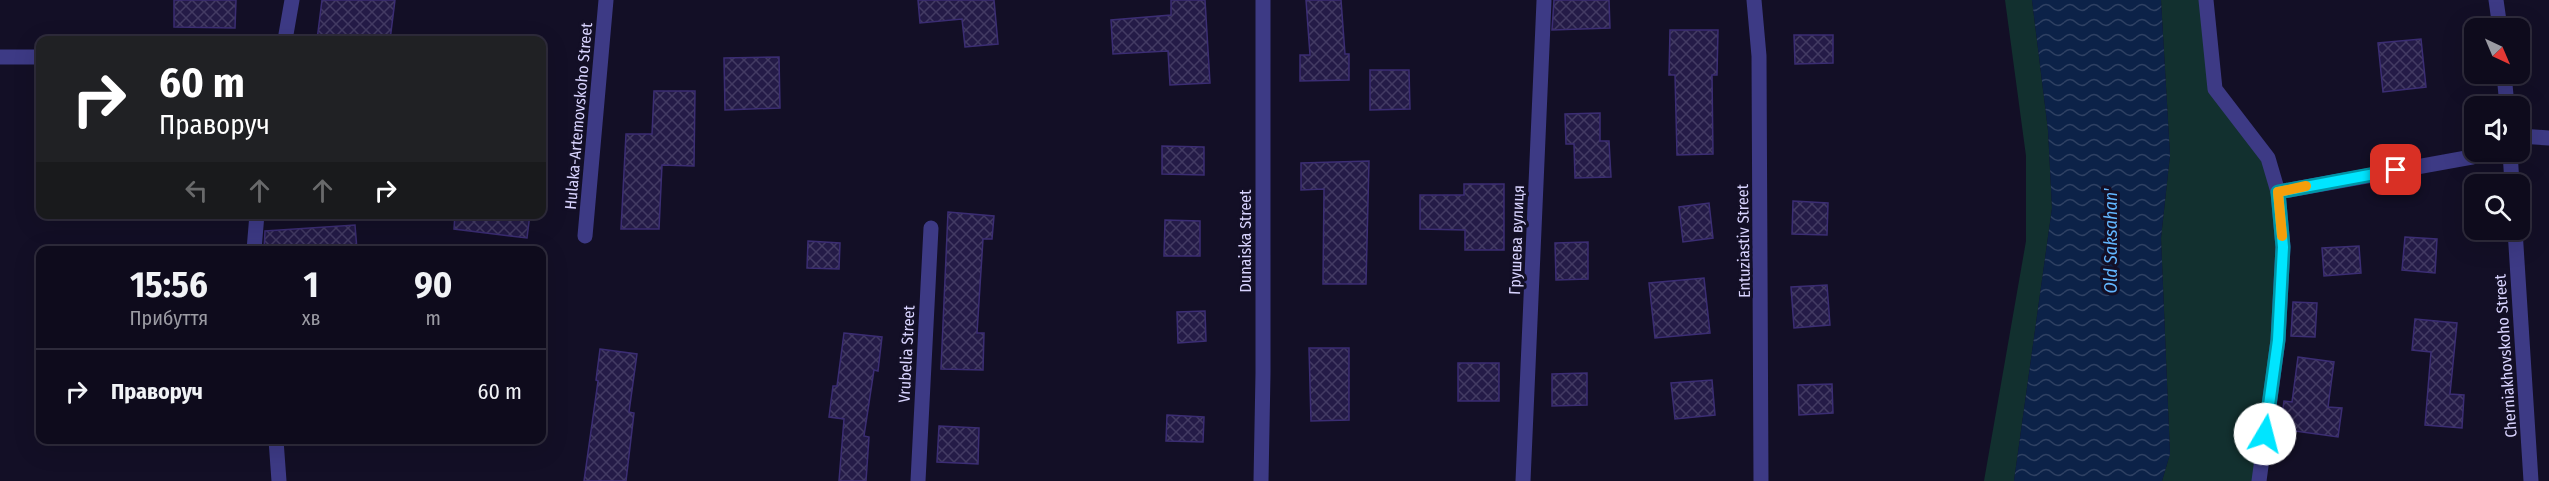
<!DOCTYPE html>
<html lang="uk">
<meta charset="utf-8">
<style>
body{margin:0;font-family:"Fira Sans Condensed",sans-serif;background:#1c1929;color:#f1f3f6;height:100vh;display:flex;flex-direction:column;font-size:22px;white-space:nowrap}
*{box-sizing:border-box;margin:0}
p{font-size:20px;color:#9b9ba3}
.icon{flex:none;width:33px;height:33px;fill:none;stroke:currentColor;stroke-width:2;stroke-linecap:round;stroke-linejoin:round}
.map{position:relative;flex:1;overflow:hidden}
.panel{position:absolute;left:36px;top:246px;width:510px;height:198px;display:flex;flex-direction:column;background:#0e0b1c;border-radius:12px;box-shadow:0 6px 24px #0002,0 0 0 2px #2e2b3b}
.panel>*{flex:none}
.guide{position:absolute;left:36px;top:36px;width:510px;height:183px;border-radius:12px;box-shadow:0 6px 24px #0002,0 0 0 2px #2e2b3b;background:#202124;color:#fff;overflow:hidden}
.needle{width:39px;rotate:136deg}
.controls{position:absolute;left:2464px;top:18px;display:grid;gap:12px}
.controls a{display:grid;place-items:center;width:66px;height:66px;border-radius:12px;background:#0e0b1c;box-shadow:0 6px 24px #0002,0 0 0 2px #2e2b3b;font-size:30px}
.pin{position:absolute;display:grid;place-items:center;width:51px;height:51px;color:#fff;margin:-26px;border-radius:12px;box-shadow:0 3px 9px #0006}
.me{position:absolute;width:66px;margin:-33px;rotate:8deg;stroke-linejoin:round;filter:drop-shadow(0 0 4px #0008)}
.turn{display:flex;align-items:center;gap:21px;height:126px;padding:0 24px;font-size:27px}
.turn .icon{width:78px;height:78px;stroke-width:2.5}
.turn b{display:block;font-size:42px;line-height:51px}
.lanes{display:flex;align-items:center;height:57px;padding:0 24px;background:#0003;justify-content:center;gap:30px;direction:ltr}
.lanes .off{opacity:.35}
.eta{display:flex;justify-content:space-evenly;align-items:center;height:102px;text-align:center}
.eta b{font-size:36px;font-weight:700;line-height:42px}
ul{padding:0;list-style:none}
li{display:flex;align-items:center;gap:18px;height:84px;padding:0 24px;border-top:2px solid #2e2b3b}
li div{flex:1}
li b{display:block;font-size:22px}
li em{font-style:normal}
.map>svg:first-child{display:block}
.grass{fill:#12302f}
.water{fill:url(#water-waves)}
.building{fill:url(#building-cross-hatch);stroke:#3b2d73;stroke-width:1.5}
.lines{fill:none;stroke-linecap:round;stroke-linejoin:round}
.minor{stroke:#3d3a85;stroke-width:15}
.route-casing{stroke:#0095a6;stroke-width:15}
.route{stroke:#00e5ff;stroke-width:10}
.slow{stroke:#f59e0b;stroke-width:10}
.labels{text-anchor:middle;stroke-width:6;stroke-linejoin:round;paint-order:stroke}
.street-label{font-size:16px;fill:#d9d4ff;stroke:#130f26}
.water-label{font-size:18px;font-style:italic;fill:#62b6ff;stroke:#130f26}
</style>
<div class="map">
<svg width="2549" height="481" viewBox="0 0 2549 481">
<defs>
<pattern id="water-waves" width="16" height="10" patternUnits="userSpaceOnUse" patternTransform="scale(1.5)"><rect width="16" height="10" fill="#0c2248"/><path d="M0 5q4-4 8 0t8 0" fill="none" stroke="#2f4163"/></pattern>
<pattern id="building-cross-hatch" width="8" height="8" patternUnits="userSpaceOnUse" patternTransform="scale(1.5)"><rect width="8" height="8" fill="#241b47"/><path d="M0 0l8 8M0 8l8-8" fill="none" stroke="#433b63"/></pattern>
</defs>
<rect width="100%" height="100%" fill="#130f26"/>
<g class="grass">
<path d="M 2005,0 L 2032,0 L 2048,130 L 2052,208 L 2014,481 L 1984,481 L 2026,241 L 2026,156 Z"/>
<path d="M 2161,0 L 2206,0 L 2216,89 L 2268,158 L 2283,247 L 2259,481 L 2162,481 L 2170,454 L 2161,238 L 2170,155 Z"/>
</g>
<path class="water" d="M 2032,0 L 2161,0 L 2170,155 L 2161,238 L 2170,454 L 2162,481 L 2014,481 L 2052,208 L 2048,130 Z"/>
<g class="building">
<path d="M 174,0 L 236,0 L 235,28 L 174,27 Z"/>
<path d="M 322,0 L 395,0 L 390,40 L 317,40 Z"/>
<path d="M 918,0 L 994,0 L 998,44 L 965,47 L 962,19 L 920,23 Z"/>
<path d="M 1171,0 L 1205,0 L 1210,83 L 1170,85 L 1168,51 L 1113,54 L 1111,20 L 1171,15 Z"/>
<path d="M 1306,0 L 1341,0 L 1345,54 L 1349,54 L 1349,80 L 1300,81 L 1300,55 L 1310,55 Z"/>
<path d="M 1554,0 L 1609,0 L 1610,28 L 1552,30 Z"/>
<path d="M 1670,30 L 1718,30 L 1717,75 L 1712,75 L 1713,154 L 1677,155 L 1675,75 L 1669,75 Z"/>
<path d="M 1794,35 L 1833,35 L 1833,63 L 1795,64 Z"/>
<path d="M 2421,39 L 2426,87 L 2383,92 L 2378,43 Z"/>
<path d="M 779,57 L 780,108 L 725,110 L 724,58 Z"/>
<path d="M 1370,70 L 1409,70 L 1410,109 L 1370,110 Z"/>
<path d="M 654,91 L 695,91 L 694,166 L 662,165 L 659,229 L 621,229 L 626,134 L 652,134 Z"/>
<path d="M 1600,113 L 1600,141 L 1609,141 L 1611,177 L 1575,178 L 1574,144 L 1566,144 L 1565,114 Z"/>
<path d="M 1162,146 L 1204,147 L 1204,175 L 1162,174 Z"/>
<path d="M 1369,161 L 1366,284 L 1323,284 L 1324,189 L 1301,190 L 1301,163 Z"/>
<path d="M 1464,184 L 1504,184 L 1504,250 L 1465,250 L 1465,230 L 1420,229 L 1420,195 L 1464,195 Z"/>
<path d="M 1793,201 L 1828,203 L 1827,235 L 1792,234 Z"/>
<path d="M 1709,203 L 1713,238 L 1683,242 L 1679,207 Z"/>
<path d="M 948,212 L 994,216 L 992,239 L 983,239 L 977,333 L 984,333 L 983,370 L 941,369 Z"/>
<path d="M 455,214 L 530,214 L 527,238 L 454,229 Z"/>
<path d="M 1165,220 L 1200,221 L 1200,256 L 1164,256 Z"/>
<path d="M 355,225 L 357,250 L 264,250 L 265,231 Z"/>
<path d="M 2405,237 L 2437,239 L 2435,273 L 2402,270 Z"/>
<path d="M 808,241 L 840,243 L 839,269 L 807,268 Z"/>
<path d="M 1588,242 L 1588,279 L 1556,280 L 1555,243 Z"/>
<path d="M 2359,246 L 2361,273 L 2324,276 L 2322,248 Z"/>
<path d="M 1704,278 L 1710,333 L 1655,338 L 1649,283 Z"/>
<path d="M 1827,285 L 1830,325 L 1794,328 L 1791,287 Z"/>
<path d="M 2293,302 L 2317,303 L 2315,337 L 2291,336 Z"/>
<path d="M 1205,311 L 1206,341 L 1178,343 L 1177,312 Z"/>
<path d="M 2415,319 L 2457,323 L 2450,394 L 2464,395 L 2462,428 L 2425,425 L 2431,352 L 2412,350 Z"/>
<path d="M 844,333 L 882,337 L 878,371 L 874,370 L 864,436 L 869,437 L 866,481 L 839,481 L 844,419 L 829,417 L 833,386 L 837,386 Z"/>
<path d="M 1309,348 L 1349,348 L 1349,420 L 1311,421 Z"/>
<path d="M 600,349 L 637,354 L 629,412 L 634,413 L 626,481 L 584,481 L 598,381 L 596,380 Z"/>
<path d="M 2298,357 L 2334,362 L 2328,407 L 2342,408 L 2338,437 L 2280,429 L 2284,401 L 2292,402 Z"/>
<rect x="1458" y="363" width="41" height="38"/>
<path d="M 1587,373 L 1587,405 L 1552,406 L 1552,374 Z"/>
<path d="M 1712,380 L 1715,415 L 1675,419 L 1671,383 Z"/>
<path d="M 1832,384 L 1833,413 L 1799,415 L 1798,385 Z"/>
<path d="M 1167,415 L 1204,417 L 1203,442 L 1166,441 Z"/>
<path d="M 939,426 L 979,428 L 978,464 L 937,462 Z"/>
</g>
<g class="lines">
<g class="minor">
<path d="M 1754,0 L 1759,56 L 1761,481"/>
<path d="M 2206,0 L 2215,89 L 2268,158 L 2278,192 L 2283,247 L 2278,340 L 2259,481"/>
<path d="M 2496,0 L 2500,28"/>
<path d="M 285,40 L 292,0"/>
<path d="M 0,57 L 40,57"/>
<path d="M 2504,74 L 2507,106"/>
<path d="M 2520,136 L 2549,138"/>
<path d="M 2510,152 L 2512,184"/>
<path d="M 2278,192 L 2472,157 L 2482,152"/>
<path d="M 2515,230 L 2531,481"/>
<path d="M 585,236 L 606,0"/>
<path d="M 254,250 L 257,214"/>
<path d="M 276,440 L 279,481"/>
<path d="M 918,481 L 931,228"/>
<path d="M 1261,481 L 1263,373 L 1263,0"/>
<path d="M 1523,481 L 1544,1"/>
</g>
</g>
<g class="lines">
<g class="route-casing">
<path id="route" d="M 2265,434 L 2278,340 L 2283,247 L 2278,192 L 2396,170"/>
</g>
<use href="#route" class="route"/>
<path class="slow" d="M 2282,236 L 2278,192 L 2306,186"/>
</g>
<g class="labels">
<g class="street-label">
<text transform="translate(578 116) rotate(-85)" y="6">Hulaka-Artemovskoho Street</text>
<text transform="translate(1516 240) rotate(-88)" y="6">Грушева вулиця</text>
<text transform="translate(1245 241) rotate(-90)" y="6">Dunaiska Street</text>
<text transform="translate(1743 241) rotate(-91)" y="6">Entuziastiv Street</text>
<text transform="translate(906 354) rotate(-87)" y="6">Vrubelia Street</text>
<text transform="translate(2505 356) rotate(-94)" y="6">Cherniakhovskoho Street</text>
</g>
<g class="water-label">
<text transform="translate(2111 241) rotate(-90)" y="6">Old Saksahan'</text>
</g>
</g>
</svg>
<div class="controls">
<a><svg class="needle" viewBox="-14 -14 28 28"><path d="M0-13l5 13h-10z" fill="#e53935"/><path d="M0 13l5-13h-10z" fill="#9b9ba3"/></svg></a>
<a><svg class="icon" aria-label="sound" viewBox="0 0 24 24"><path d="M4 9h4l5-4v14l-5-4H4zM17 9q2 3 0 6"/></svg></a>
<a><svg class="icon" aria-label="search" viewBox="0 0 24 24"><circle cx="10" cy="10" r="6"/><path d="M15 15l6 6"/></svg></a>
</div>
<div class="pin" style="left:2396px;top:170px;background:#d93025"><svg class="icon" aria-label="arrive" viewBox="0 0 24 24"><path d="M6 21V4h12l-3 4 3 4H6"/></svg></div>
<svg class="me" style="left:2265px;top:434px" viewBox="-20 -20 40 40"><circle r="19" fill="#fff"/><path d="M0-13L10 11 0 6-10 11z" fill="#00e5ff"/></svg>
<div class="guide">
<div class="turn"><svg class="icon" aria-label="right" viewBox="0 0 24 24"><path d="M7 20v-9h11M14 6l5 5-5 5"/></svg><div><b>60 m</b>Праворуч</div></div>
<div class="lanes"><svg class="icon off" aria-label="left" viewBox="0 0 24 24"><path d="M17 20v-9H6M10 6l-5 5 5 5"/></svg><svg class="icon off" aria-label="ahead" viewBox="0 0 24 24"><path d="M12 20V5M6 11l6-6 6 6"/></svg><svg class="icon off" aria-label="ahead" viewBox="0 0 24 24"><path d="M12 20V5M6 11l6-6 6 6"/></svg><svg class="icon" aria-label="right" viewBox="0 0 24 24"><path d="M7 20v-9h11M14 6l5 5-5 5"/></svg></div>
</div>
<section class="panel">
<div class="eta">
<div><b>15:56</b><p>Прибуття</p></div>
<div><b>1</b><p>хв</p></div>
<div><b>90</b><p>m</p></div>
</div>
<ul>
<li><svg class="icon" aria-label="right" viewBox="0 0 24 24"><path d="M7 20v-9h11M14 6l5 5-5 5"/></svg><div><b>Праворуч</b></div><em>60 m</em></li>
</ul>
</section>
</div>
